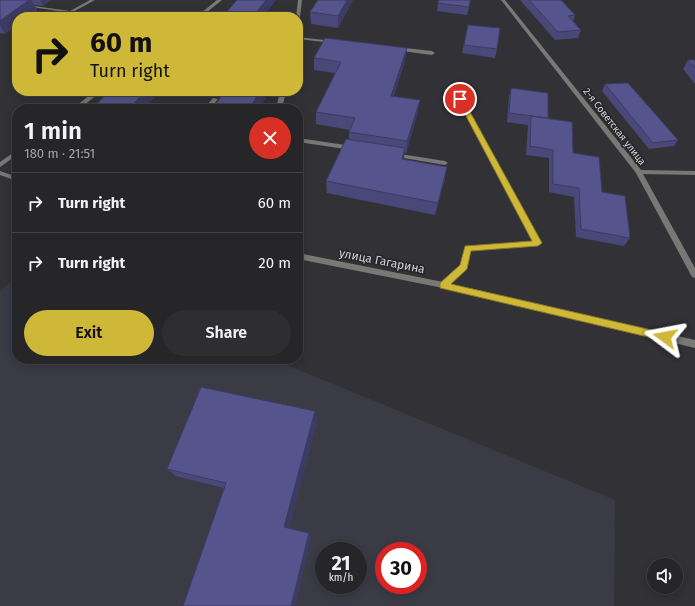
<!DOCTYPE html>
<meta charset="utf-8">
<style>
body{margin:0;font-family:"Fira Sans",sans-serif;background:#2e2e30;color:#f1f3f6;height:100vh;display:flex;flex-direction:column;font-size:15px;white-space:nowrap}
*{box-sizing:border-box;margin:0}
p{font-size:13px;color:#a4a5a8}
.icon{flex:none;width:22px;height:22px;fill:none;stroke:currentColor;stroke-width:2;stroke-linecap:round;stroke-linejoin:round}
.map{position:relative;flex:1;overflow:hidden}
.panel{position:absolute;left:12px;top:104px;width:291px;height:260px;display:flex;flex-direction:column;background:#262628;border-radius:16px;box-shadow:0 2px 10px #0003,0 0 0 1px #424345}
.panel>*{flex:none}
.guide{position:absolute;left:12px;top:12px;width:291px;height:84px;border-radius:16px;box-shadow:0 2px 10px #0003,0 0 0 1px #424345;background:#cfb837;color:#111;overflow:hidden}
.controls{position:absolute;left:647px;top:558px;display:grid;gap:8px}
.controls a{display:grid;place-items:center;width:36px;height:36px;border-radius:50%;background:#262628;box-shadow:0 2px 10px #0003,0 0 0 1px #424345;font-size:20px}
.speed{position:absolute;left:315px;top:542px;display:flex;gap:8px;font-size:20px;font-weight:700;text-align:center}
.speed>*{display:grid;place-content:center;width:52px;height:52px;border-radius:50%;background:#262628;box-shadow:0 2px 10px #0003,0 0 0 1px #424345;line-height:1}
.speed small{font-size:10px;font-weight:400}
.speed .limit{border:6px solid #d22;background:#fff;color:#111}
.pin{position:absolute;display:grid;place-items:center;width:34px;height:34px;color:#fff;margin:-17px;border:2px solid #fff;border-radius:50%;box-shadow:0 1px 4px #0007}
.me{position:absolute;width:44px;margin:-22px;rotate:283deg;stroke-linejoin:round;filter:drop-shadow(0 0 3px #0008)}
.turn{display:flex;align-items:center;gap:14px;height:84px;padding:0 12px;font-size:18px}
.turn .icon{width:52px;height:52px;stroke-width:2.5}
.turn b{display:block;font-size:28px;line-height:34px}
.round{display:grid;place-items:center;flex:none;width:42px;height:42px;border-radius:21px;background:#2e2e30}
.head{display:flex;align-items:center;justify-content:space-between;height:68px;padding:0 12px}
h1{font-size:24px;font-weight:600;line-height:30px}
.cta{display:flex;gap:8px;margin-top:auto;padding:8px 12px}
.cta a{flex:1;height:46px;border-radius:24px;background:#cfb837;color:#111;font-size:16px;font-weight:600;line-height:46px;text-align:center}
.cta a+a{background:#2e2e30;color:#f1f3f6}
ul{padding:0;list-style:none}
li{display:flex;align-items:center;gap:12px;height:60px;padding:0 12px;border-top:1px solid #424345}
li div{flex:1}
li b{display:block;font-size:15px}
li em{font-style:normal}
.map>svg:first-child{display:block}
.built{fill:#3b3b46;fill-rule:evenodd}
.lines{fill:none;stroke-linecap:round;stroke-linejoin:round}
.service{fill:#787875;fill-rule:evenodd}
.minor{fill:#787875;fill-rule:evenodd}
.wall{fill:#494879}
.shaded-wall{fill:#3c3b63}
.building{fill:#55548d;stroke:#3c3b63}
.route{fill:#cfb837;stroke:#877824}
.labels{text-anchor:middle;stroke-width:3.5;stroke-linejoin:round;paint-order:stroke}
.far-street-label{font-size:10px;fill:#d1d1d4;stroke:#28282c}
.street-label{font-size:12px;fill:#d1d1d4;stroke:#28282c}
</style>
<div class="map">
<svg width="695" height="606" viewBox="0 0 695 606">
<rect width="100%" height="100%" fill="#323236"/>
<path class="built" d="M 17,277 L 17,359 L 272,359 L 615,500 L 614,606 L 0,606 L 0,291 ZM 324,551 L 358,551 L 358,585 L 324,585 ZM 384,551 L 418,551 L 418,585 L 384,585 Z"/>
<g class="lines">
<g class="service">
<path d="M 90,0 L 95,0 L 71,13 L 25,6 L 27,5 L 70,11 Z"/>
<path d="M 217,0 L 222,0 L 201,17 L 196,17 Z"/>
<path d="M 298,0 L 302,0 L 300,17 L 298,18 L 298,17 L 296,17 Z"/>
<path d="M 298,37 L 333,41 L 335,42 L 333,43 L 298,39 Z"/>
<path d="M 396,47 L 432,51 L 435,53 L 432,55 L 394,50 L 393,49 Z"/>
<path d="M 95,91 L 102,91 L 79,109 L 72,109 Z"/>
<path d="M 280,91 L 286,91 L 282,109 L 276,109 Z"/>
<path d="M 460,97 L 463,99 L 542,243 L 538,246 L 471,251 L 467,268 L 446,287 L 440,287 L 439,285 L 440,283 L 461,265 L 465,246 L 533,241 L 457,99 Z"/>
<path d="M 213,98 L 218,99 L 210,109 L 204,109 Z"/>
<path d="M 298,138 L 352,146 L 355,148 L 352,150 L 298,142 Z"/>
<path d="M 17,150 L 17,155 L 0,167 L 0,162 Z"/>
<path d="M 394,153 L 445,161 L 448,163 L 445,165 L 392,156 L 392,154 Z"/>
</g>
<g class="minor">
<path d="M 501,0 L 505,0 L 641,170 L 695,171 L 695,175 L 643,174 L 695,268 L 695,278 L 692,277 L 636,173 Z"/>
<path d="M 0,171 L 17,177 L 17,181 L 0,175 Z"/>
<path d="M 298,253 L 443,282 L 695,340 L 695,348 L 443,288 L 298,259 Z"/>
</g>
</g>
<g class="wall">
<path d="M 0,0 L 51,0 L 43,6 L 35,5 L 37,10 L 5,34 L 0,33 Z"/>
<path d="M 353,0 L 338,28 L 311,24 L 310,12 Z"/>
<path d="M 471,0 L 467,15 L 437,11 L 438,3 Z"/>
<path d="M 520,0 L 561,0 L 575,15 L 573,21 L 581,30 L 578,38 L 555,40 Z"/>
<path d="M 468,25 L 497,49 L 495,58 L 462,53 Z"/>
<path d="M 314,58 L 405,60 L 394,96 L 418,112 L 406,153 L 404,153 L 404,159 L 445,179 L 435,215 L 327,193 L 326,181 L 349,139 L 349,132 L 350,130 L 316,124 L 316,112 L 335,73 L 314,70 Z"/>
<path d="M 688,60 L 695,60 L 695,84 L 683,69 Z"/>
<path d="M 605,84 L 678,140 L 674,146 L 649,149 L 602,91 Z"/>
<path d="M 511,88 L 548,119 L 602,192 L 630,238 L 624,246 L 576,237 L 574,197 L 549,192 L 549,158 L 526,155 L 528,125 L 507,122 L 509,97 Z"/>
<path d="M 317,420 L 289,528 L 309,533 L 311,537 L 295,606 L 224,488 L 176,476 L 167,469 Z"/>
</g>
<g class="shaded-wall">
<path d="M 29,0 L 32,0 L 37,10 L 28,17 L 17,17 L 17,25 L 5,34 L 0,25 L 0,21 Z"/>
<path d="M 40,0 L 51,0 L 43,6 Z"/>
<path d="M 266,0 L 276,0 L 263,17 L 253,17 Z"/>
<path d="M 347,0 L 353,0 L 338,28 L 338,16 Z"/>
<path d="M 407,48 L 405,60 L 390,108 L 391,96 Z"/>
<path d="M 145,91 L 160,91 L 145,109 L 129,109 Z"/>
<path d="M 260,91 L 265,91 L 266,98 L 259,109 L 249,109 Z"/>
<path d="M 420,100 L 418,112 L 406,153 L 407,141 Z"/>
<path d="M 405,148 L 404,160 L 402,159 Z"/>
<path d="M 447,167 L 445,179 L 435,215 Z"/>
<path d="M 315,411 L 317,420 L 288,532 L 284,527 Z"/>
<path d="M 309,533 L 311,537 L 295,606 L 291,606 Z"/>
</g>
<g class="building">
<path d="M 0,0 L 29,0 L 0,21 Z"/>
<path d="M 237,0 L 266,0 L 253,17 L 229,17 L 223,16 Z"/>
<path d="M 318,0 L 347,0 L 338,16 L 310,12 Z"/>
<path d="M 439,0 L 470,0 L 469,7 L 438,3 Z"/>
<path d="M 529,0 L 561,0 L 575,15 L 568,16 L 581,30 L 558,32 Z"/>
<path d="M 468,25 L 500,28 L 497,49 L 464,45 Z"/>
<path d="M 325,38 L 407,48 L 391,96 L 420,100 L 407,141 L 349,132 L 355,118 L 316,112 L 341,62 L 314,58 Z"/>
<path d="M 688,60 L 695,60 L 695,68 Z"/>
<path d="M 628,83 L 678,140 L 653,143 L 605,84 Z"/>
<path d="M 511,88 L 548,93 L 548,118 L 509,113 Z"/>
<path d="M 109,91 L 145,91 L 129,109 L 92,109 Z"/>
<path d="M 225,91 L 260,91 L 249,109 L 212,109 Z"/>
<path d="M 531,116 L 572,122 L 573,153 L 599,157 L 602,192 L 625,196 L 630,238 L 581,229 L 579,188 L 553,184 L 553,150 L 530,146 Z"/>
<path d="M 346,139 L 405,148 L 402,159 L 447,167 L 438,203 L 326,181 Z"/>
<path d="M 201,387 L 315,411 L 284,527 L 309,533 L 291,606 L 183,606 L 226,483 L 167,469 Z"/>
</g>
<path class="route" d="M 460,97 L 463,99 L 542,243 L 538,246 L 471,251 L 467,269 L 451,284 L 665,333 L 669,334 L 669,340 L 665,341 L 440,288 L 440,283 L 460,265 L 465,246 L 532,241 L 457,99 Z"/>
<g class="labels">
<g class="far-street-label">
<text transform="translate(615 126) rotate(52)" y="4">2-я Советская улица</text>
</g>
<g class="street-label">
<text transform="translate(382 261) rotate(11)" y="4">улица Гагарина</text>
</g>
</g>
</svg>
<div class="controls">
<a><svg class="icon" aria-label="sound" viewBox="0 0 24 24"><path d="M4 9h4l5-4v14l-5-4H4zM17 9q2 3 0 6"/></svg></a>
</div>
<div class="speed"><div>21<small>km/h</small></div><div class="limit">30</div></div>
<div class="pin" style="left:460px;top:99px;background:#d93025"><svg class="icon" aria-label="arrive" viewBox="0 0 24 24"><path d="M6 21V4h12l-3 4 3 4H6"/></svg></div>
<svg class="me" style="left:665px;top:337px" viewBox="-20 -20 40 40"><path d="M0-17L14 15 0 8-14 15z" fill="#cfb837" stroke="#fff" stroke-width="4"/></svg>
<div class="guide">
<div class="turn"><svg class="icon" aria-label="right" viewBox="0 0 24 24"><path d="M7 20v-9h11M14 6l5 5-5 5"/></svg><div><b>60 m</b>Turn right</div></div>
</div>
<section class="panel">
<div class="head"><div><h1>1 min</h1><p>180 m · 21:51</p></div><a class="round" style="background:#d93025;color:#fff"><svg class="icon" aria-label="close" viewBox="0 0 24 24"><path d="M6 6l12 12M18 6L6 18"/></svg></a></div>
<ul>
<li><svg class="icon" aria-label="right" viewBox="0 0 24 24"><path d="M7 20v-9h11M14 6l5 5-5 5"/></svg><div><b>Turn right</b></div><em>60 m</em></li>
<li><svg class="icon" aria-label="right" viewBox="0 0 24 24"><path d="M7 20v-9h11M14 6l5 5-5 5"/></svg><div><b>Turn right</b></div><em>20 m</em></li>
</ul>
<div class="cta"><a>Exit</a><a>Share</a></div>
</section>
</div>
